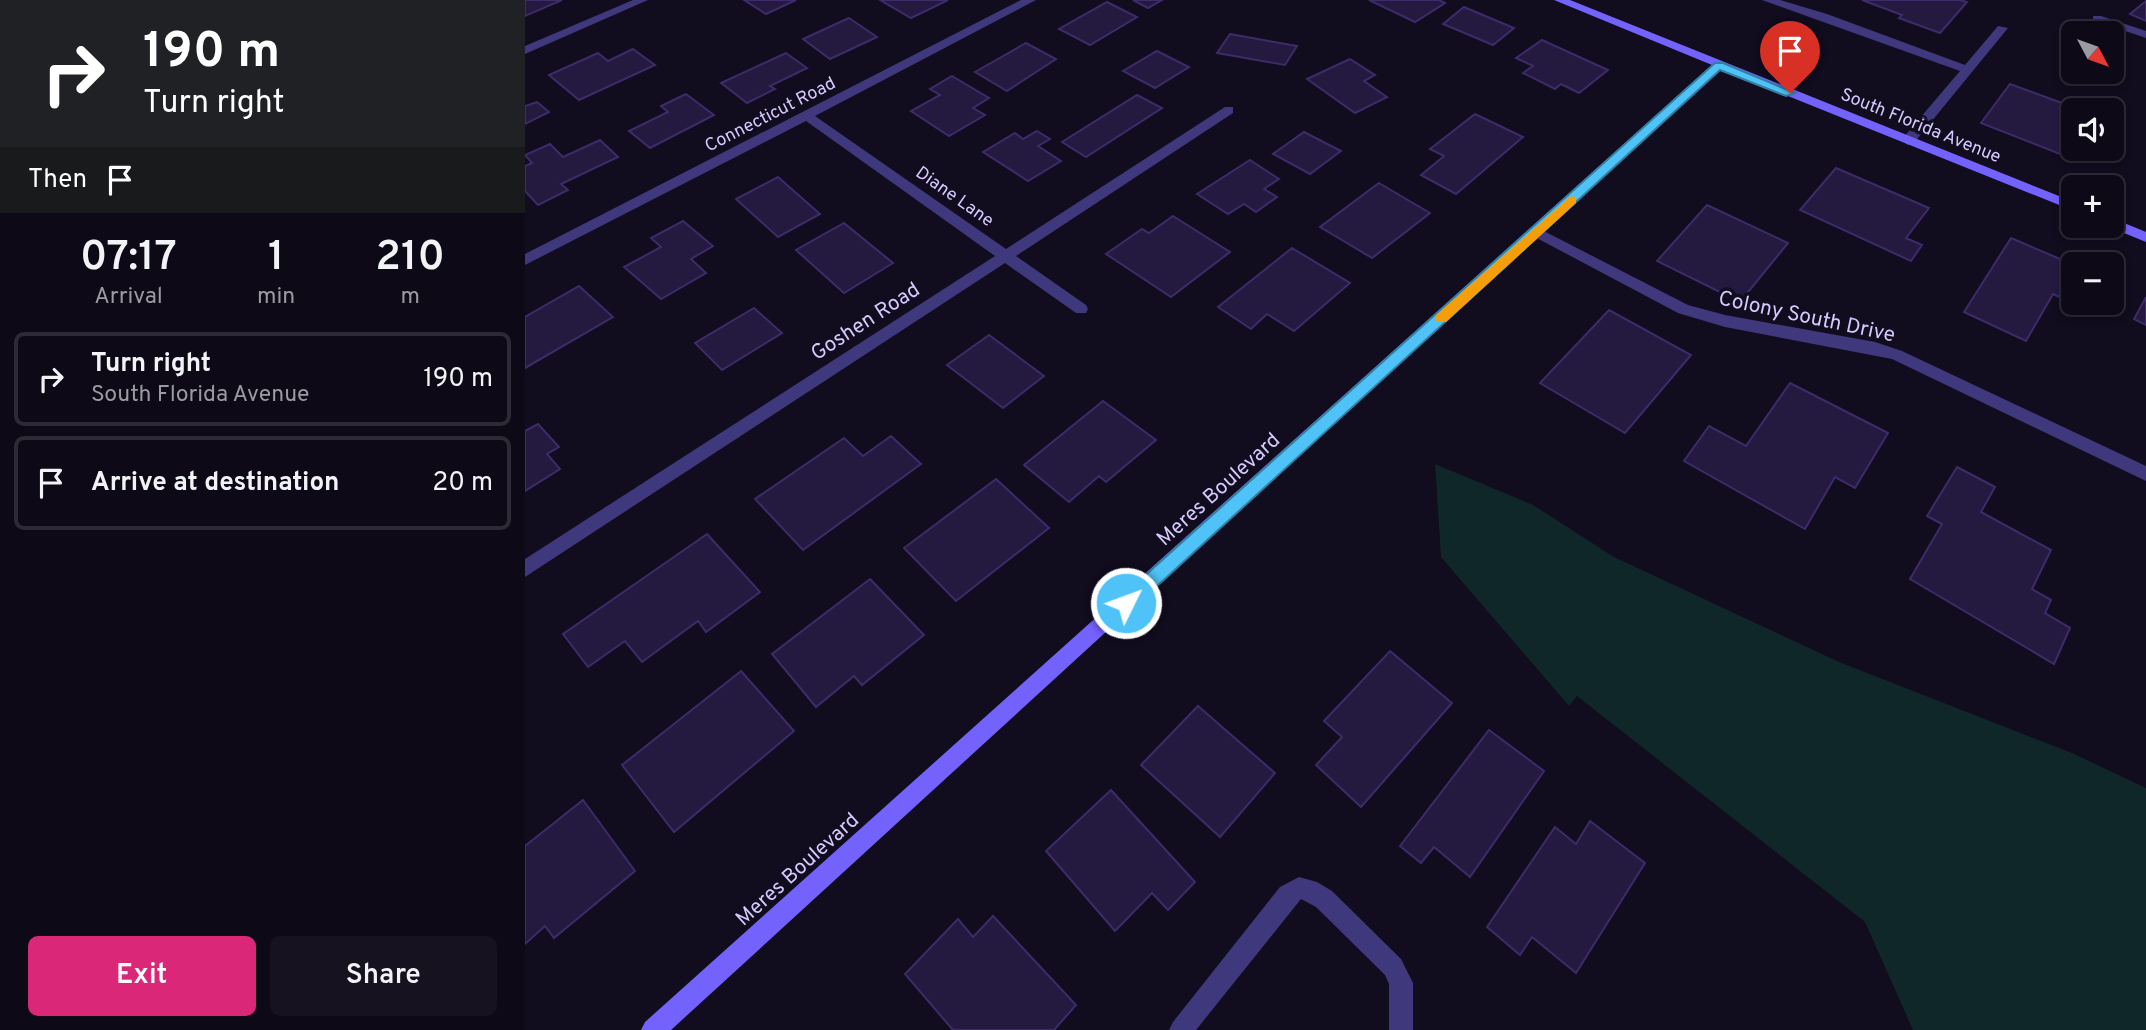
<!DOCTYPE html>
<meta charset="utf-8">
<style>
body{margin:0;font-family:Overpass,sans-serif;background:#16121f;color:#f1f3f6;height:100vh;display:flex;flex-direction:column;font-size:26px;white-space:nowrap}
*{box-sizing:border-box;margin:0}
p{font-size:23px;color:#9a9aa1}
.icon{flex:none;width:38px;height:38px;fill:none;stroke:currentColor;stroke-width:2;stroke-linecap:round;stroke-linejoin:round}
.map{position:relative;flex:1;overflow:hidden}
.panel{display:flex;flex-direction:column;background:#0d0916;width:525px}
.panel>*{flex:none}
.banner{background:#202124;color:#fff;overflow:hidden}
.needle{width:46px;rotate:131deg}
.controls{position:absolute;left:1536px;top:21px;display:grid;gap:14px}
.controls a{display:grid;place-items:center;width:63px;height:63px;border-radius:10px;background:#0d0916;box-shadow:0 4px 10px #0003,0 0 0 2px #2d2a35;font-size:35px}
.pin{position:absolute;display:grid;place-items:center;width:60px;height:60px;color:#fff;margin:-72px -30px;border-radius:50% 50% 50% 0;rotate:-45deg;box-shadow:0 0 7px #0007}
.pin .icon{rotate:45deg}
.me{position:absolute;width:77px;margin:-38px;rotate:48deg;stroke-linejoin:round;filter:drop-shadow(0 0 5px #0008)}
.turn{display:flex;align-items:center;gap:24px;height:147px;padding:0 28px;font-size:32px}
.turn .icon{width:91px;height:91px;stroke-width:2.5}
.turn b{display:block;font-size:49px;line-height:60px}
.then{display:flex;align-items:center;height:66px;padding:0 28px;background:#0003;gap:14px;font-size:26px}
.eta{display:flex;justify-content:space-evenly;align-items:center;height:119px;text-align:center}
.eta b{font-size:42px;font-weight:600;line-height:49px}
.primary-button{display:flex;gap:14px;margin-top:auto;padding:14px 28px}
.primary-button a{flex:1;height:80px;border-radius:10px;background:#db2777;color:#fff;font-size:28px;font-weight:600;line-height:80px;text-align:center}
.primary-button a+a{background:#16121f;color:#f1f3f6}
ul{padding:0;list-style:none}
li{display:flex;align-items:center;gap:21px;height:94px;margin:0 14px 10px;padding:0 14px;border:4px solid #2d2a35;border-radius:10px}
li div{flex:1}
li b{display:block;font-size:26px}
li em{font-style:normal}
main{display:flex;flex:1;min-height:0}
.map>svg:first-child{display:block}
.green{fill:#0f2728}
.building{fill:#24193f;stroke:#3d2b6a;stroke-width:2}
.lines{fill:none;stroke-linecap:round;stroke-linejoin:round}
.lane{fill:#40387d;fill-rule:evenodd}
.street{fill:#40387d;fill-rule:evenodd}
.secondary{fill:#7462fd;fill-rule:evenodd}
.route{fill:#4fc3f7;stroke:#337fa1;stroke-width:2}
.slow{fill:#f59e0b}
.labels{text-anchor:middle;stroke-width:7;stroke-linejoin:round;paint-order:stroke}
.far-street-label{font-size:18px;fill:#d5cafe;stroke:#110c1e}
.street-label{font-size:21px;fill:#d5cafe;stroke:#110c1e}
</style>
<main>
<section class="panel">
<div class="banner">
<div class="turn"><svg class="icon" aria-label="right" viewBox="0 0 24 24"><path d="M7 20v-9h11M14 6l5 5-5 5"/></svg><div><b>190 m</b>Turn right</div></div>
<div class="then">Then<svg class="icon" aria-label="arrive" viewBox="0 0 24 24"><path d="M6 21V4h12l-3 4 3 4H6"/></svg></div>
</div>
<div class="eta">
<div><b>07:17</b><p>Arrival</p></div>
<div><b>1</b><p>min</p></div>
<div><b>210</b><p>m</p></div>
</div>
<ul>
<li><svg class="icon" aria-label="right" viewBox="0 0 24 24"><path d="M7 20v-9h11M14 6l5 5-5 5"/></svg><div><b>Turn right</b><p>South Florida Avenue</p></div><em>190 m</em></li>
<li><svg class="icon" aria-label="arrive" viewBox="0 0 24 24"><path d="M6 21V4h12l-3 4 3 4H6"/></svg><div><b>Arrive at destination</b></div><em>20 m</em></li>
</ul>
<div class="primary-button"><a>Exit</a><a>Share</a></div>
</section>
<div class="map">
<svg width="1621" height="1030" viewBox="0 0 1621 1030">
<rect width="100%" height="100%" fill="#110c1e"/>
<path class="green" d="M 910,464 L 1008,505 L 1089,557 L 1314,662 L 1547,753 L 1621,788 L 1621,1030 L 1388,1030 L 1340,922 L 1052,696 L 1044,706 L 916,557 Z"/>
<g class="building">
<path d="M 0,0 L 37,0 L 0,16 Z"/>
<path d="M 219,0 L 271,0 L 241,14 Z"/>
<path d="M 355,0 L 423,0 L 386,18 Z"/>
<path d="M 608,0 L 637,0 L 623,8 Z"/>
<path d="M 844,0 L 914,0 L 920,3 L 890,22 Z"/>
<path d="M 1337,0 L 1435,0 L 1442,2 L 1415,33 L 1374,18 L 1377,15 Z"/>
<path d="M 1621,1 L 1621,21 L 1605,14 Z"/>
<path d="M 582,2 L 612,17 L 565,45 L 534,29 Z"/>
<path d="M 939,7 L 989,28 L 968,45 L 918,24 Z"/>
<path d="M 324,18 L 352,37 L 305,59 L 278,39 Z"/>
<path d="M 705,34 L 772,46 L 760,65 L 692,53 Z"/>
<path d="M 1017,40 L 1083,70 L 1054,93 L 1036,84 L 1030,89 L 998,73 L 1008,66 L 991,58 Z"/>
<path d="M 501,43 L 531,59 L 482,91 L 450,72 Z"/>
<path d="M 108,49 L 130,65 L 54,100 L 24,75 L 73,53 L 83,61 Z"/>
<path d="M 632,51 L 664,67 L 630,88 L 598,71 Z"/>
<path d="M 261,53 L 282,68 L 245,86 L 250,89 L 222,103 L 196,83 Z"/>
<path d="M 825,59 L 850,75 L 839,81 L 862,97 L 830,113 L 782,79 Z"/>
<path d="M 427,76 L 464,98 L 448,108 L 460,115 L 424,136 L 386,111 L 415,95 L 405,89 Z"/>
<path d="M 1485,84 L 1537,103 L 1541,98 L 1575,110 L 1549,110 L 1549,149 L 1555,149 L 1548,159 L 1456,123 Z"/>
<path d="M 161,94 L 189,115 L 125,148 L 104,131 L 143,112 L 136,106 Z"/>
<path d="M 612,95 L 637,108 L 561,157 L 537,142 Z"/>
<path d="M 12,102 L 24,112 L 0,124 L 0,106 Z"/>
<path d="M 950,114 L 998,137 L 931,194 L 896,175 L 919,156 L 905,149 Z"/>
<path d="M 512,131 L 525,139 L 513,146 L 536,161 L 503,181 L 458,152 L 490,133 L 498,139 Z"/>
<path d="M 779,132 L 816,151 L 785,174 L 748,154 Z"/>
<path d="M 75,140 L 93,157 L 36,184 L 43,190 L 13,205 L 0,191 L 0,166 L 7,163 L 0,155 L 25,144 L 38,157 Z"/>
<path d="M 725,160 L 754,179 L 739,189 L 752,197 L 731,212 L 719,204 L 703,214 L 672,194 Z"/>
<path d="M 1311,168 L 1404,208 L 1381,238 L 1397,245 L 1386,261 L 1275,210 Z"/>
<path d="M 253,177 L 295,214 L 253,237 L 211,199 Z"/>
<path d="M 854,183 L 905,213 L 847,258 L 795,227 Z"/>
<path d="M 1182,205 L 1263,243 L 1215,302 L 1132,261 Z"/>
<path d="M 648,216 L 705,252 L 646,297 L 581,254 L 617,229 L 624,233 Z"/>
<path d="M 158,221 L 188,246 L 166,259 L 181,273 L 136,299 L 99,267 L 136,247 L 126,238 Z"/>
<path d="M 319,223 L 368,263 L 319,293 L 271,250 Z"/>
<path d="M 1486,238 L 1549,265 L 1549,294 L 1545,302 L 1528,294 L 1501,341 L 1439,312 Z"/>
<path d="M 767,248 L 825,283 L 769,331 L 742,314 L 726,329 L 693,307 Z"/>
<path d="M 54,286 L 88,317 L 0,368 L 0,317 Z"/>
<path d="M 1621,297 L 1621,325 L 1609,319 Z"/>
<path d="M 229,308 L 257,333 L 197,370 L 170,343 Z"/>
<path d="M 1084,310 L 1166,355 L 1100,433 L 1015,383 Z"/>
<path d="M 464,335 L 519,376 L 478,408 L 422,365 Z"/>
<path d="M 1265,383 L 1363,433 L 1330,488 L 1310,477 L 1280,529 L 1159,461 L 1184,426 L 1221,446 Z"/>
<path d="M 578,401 L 631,440 L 581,482 L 574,476 L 544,502 L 499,465 Z"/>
<path d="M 13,424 L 34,447 L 22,454 L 35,469 L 0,491 L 0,431 Z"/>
<path d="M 366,436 L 396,464 L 278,550 L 230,499 L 319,438 L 338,456 Z"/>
<path d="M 1432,467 L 1470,487 L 1456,512 L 1526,550 L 1507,589 L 1526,600 L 1520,613 L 1545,628 L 1529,664 L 1385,579 L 1417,524 L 1402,516 Z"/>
<path d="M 471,479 L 524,528 L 431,601 L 379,548 Z"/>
<path d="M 182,534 L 235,592 L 181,632 L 173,621 L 117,662 L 100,641 L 63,667 L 38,634 Z"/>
<path d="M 345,579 L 399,635 L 337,685 L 329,676 L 291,707 L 247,654 Z"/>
<path d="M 865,651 L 927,703 L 836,807 L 791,765 L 817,737 L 799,721 Z"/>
<path d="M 216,671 L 269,731 L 149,832 L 97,765 Z"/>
<path d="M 673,706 L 750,773 L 695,837 L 616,765 Z"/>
<path d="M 964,730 L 1019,771 L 945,877 L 909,847 L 896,863 L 875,846 Z"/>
<path d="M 586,790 L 670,882 L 643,910 L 627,893 L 590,931 L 521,851 Z"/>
<path d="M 58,800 L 110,871 L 29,938 L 20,926 L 0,944 L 0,846 Z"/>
<path d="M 1065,821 L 1120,863 L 1051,973 L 1007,937 L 995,955 L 962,927 L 1030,827 L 1051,844 Z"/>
<path d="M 468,916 L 551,1005 L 529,1030 L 428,1030 L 380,974 L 433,919 L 448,937 Z"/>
</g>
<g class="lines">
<path class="lane" d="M 1568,16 L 1576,16 L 1621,31 L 1621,38 L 1568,20 Z"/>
<g class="street">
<path d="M 108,0 L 123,0 L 0,54 L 0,46 Z"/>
<path d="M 496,0 L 511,0 L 290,116 L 481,249 L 700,107 L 708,107 L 708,113 L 491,256 L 561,305 L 563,309 L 561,313 L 551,313 L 480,263 L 0,577 L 0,559 L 470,256 L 281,121 L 0,265 L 0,254 Z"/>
<path d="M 1237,0 L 1255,0 L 1302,14 L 1440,65 L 1473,26 L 1483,28 L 1388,144 L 1383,145 L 1377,141 L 1378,138 L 1435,71 Z"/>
<path d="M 1011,227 L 1163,305 L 1200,315 L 1350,342 L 1377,351 L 1621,466 L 1621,481 L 1367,359 L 1200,327 L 1153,313 L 1006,235 L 1004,232 Z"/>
<path d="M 774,877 L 792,882 L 807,891 L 876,959 L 888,983 L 888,1030 L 864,1030 L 864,984 L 860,975 L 791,907 L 776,899 L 671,1030 L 644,1030 L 648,1022 L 755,887 Z"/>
</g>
<g class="secondary">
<path d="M 1029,0 L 1045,0 L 1549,202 L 1549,211 L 1196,69 L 146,1030 L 116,1030 L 120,1022 L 1187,65 Z"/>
<path d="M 1587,218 L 1621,232 L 1621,242 L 1582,226 L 1587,226 Z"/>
</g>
</g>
<path class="route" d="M 1190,63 L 1198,63 L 1270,93 L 1261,96 L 1195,70 L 607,609 L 601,611 L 595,609 L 592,603 L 595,598 Z"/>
<path class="slow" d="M 1046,196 L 1051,197 L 1051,203 L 921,322 L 911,322 L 911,315 Z"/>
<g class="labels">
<g class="far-street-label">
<text transform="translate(245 114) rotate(-27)" y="6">Connecticut Road</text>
<text transform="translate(1396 125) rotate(22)" y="6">South Florida Avenue</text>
<text transform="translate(430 196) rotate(35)" y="6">Diane Lane</text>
</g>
<g class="street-label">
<text transform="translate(1282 316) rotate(12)" y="7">Colony South Drive</text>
<text transform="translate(340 321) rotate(-33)" y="7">Goshen Road</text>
<text transform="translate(693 489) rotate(-42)" y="7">Meres Boulevard</text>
<text transform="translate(272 869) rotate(-42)" y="7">Meres Boulevard</text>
</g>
</g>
</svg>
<div class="controls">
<a><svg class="needle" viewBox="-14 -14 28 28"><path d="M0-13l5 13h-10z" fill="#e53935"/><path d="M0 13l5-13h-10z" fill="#9a9aa1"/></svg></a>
<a><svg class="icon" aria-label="sound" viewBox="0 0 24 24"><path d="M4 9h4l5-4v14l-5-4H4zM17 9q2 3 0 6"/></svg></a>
<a>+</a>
<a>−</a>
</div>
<div class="pin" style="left:1265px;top:93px;background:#d93025"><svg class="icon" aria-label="arrive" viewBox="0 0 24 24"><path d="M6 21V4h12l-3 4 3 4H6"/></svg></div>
<svg class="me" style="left:601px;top:603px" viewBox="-20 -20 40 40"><circle r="17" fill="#4fc3f7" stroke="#fff" stroke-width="3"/><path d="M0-11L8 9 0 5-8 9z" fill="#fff"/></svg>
</div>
</main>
